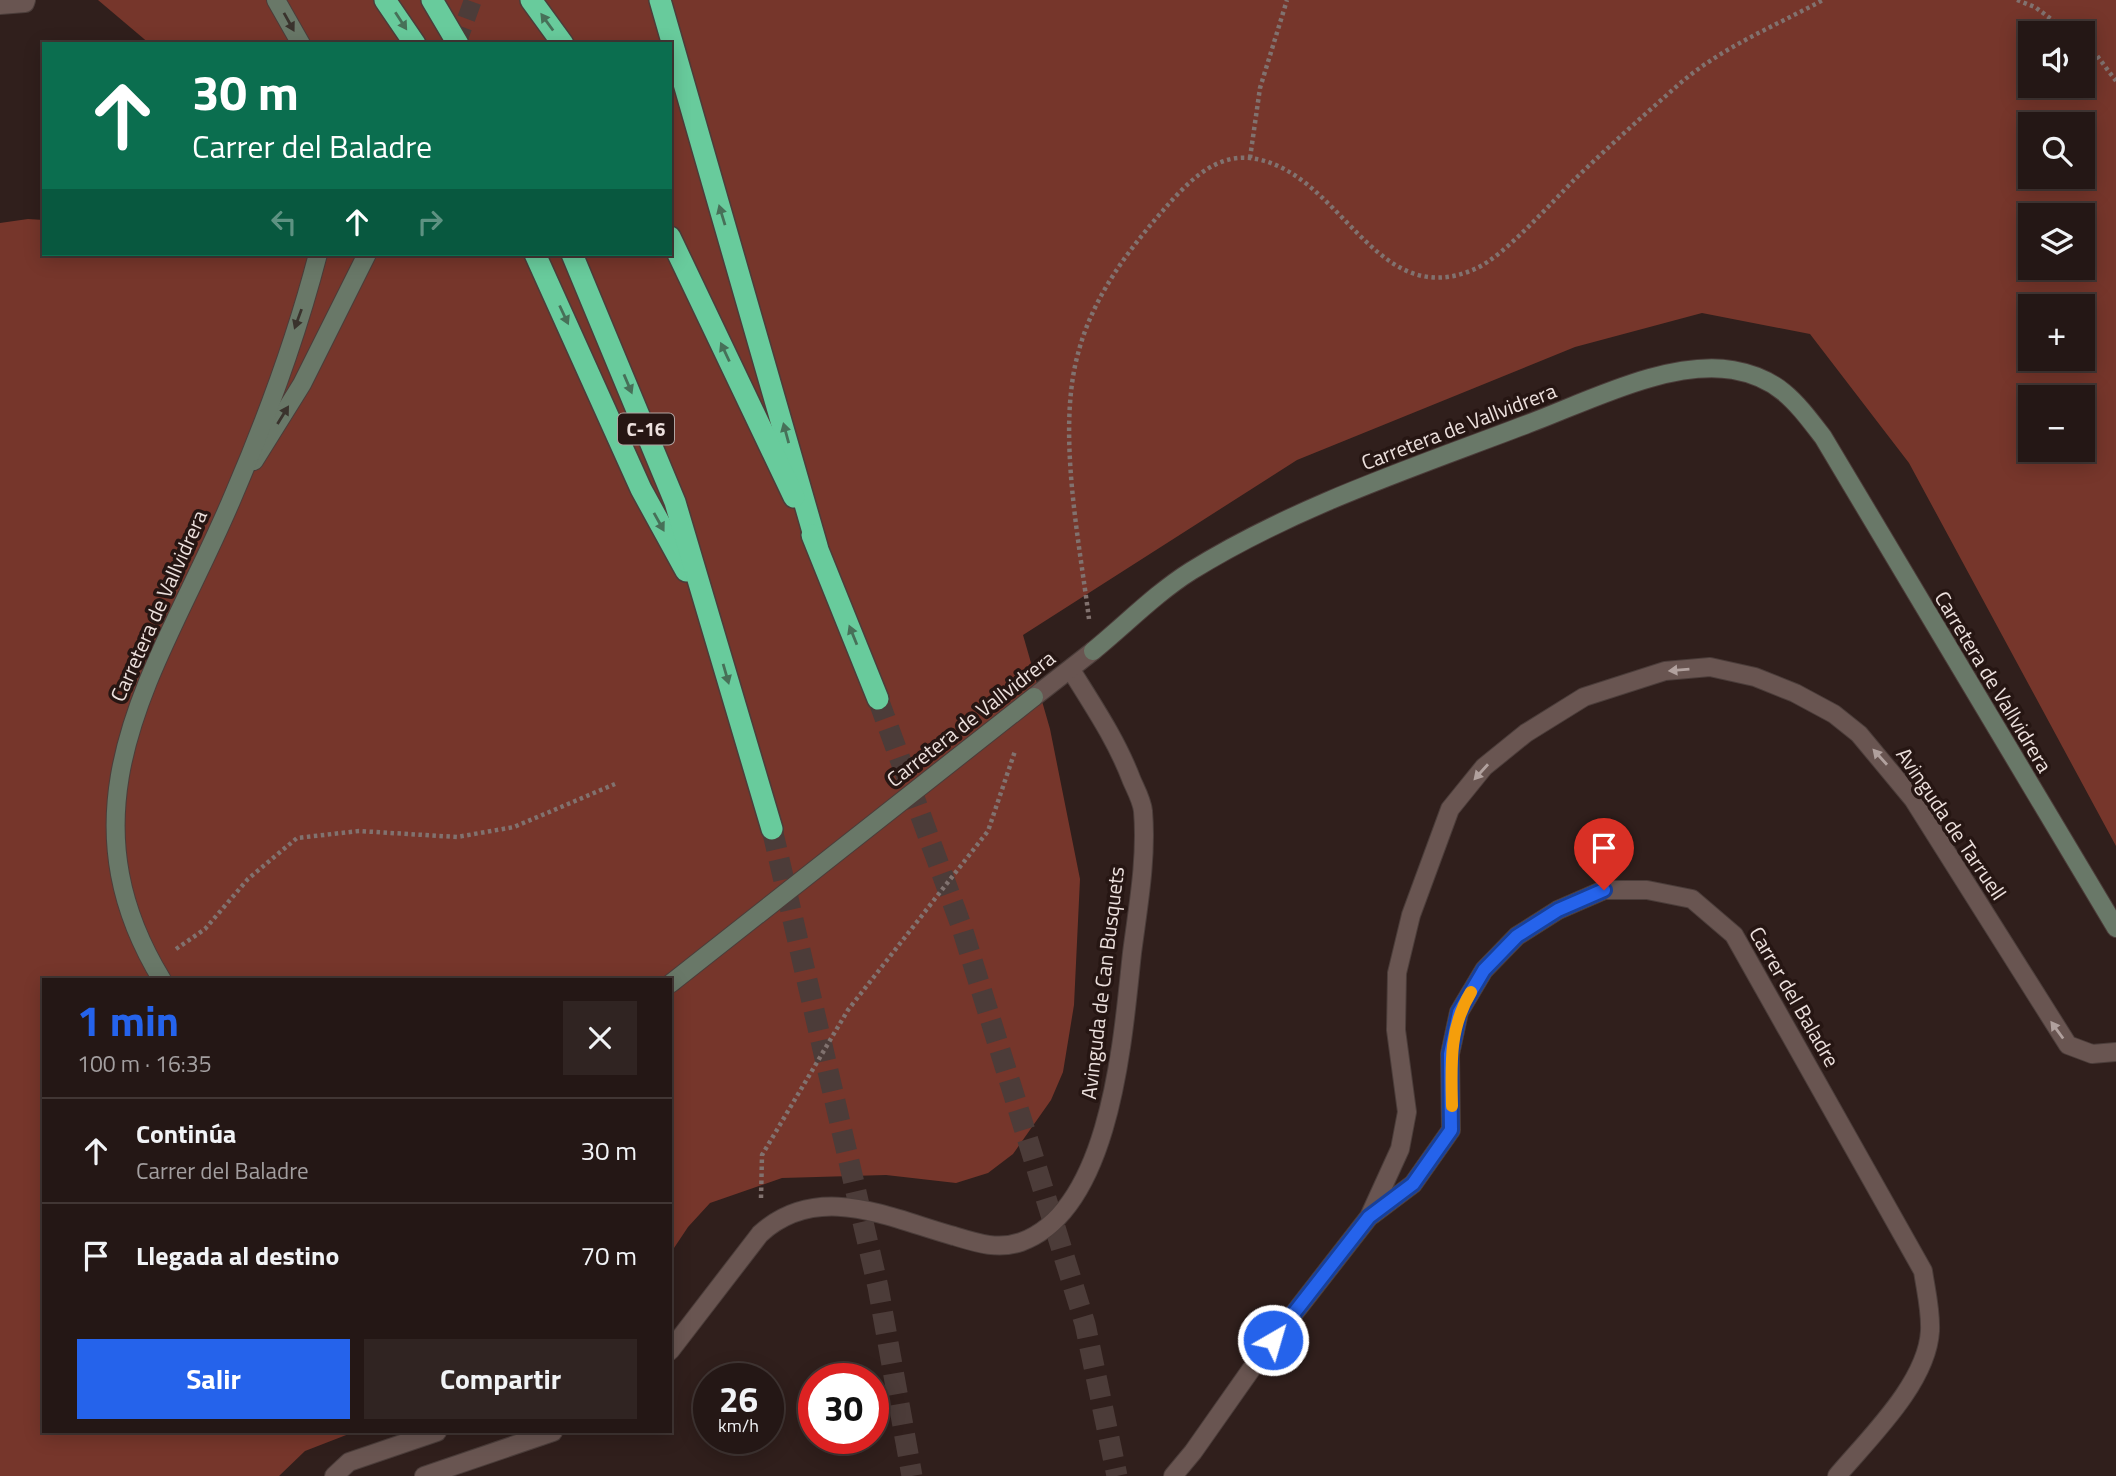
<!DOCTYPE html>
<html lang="es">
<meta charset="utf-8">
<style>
body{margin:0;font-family:"Titillium Web",sans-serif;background:#302422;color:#f1f3f6;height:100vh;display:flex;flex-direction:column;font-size:26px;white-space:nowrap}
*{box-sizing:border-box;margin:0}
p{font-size:23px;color:#a39fa0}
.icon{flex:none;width:38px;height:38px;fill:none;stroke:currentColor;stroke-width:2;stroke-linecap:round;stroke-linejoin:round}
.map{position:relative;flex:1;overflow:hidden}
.sheet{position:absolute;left:42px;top:978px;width:630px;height:455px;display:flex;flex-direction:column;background:#241715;border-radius:0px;box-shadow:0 4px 18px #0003,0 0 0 2px #413634}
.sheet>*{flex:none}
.top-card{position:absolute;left:42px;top:42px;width:630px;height:214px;border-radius:0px;box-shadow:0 4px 18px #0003,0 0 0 2px #413634;background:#0b6e4f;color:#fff;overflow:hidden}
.buttons{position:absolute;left:2018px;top:21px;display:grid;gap:14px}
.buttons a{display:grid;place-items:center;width:77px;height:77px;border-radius:0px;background:#241715;box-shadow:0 4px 18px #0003,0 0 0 2px #413634;font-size:35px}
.speed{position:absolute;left:693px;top:1363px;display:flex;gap:14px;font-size:35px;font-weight:700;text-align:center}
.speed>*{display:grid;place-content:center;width:91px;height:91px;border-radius:50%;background:#241715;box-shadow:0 4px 18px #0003,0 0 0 2px #413634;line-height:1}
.speed small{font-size:18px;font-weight:400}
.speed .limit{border:10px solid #d22;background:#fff;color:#111}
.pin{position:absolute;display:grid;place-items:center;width:60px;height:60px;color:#fff;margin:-72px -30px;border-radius:50% 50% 50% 0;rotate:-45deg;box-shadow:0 0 7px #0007}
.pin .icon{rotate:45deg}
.me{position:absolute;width:77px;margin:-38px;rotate:38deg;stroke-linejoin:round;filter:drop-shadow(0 0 5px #0008)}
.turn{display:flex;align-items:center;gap:24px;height:147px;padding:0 35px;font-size:32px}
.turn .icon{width:91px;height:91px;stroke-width:2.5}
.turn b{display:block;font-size:49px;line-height:60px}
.lanes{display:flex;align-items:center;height:66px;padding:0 35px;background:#0003;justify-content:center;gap:35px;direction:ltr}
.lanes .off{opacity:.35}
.round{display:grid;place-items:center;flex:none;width:74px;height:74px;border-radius:0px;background:#302422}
.head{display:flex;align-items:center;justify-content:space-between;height:119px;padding:0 35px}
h1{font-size:42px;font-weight:700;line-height:52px;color:#2563eb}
.cta{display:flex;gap:14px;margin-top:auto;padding:14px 35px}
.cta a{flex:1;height:80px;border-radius:0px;background:#2563eb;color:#fff;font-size:28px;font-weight:700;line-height:80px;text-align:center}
.cta a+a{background:#302422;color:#f1f3f6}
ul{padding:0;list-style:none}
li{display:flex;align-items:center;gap:21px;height:105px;padding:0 35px;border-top:2px solid #413634}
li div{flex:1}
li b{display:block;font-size:26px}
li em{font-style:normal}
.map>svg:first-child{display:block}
.green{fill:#76362b;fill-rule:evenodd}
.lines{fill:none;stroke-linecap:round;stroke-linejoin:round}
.secondary-tunnel{stroke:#4c3c39;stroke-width:18;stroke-dasharray:18 9;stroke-linecap:butt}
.motorway-tunnel{stroke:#4c3c39;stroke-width:21;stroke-dasharray:21 10;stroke-linecap:butt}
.minor-casing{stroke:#4b3d3a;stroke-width:20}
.tertiary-casing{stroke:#4b3d3a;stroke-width:20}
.secondary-casing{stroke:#4b3d3a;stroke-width:20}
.motorway-casing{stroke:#4b3d3a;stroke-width:24}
.path{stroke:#81726f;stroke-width:4.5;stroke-dasharray:3.5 3.5;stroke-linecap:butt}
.minor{stroke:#695551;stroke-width:18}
.tertiary{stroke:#695551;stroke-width:18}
.secondary{stroke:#697868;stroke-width:18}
.motorway{stroke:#68cb9c;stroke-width:21}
.oneway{fill:#477058}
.oneway2{fill:#3a332d}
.oneway3{fill:#b1a19e}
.route-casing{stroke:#184099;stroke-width:18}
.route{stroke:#2563eb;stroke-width:12}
.slow{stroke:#f59e0b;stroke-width:12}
.labels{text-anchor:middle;stroke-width:7;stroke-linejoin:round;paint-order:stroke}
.shield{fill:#261613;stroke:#b1a3a0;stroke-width:2}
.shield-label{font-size:19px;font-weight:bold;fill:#ece0dd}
.street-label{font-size:21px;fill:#ece0dd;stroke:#261613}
</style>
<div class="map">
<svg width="2116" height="1476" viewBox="0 0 2116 1476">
<rect width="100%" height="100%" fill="#301f1c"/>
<path class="green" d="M 98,0 L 2116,0 L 2116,846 L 1909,463 L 1810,334 L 1702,313 L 1575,347 L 1297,460 L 1023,635 L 1050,729 L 1080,879 L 1074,1005 L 1063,1072 L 1051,1100 L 1013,1154 L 988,1173 L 956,1183 L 886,1175 L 782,1178 L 710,1203 L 688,1227 L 670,1254 L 670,980 L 44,980 L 44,1432 L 354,1432 L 305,1451 L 279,1476 L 0,1476 L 0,223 L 28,219 L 44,220 L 44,254 L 670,254 L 670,44 L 150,44 ZM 2030,33 L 2082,33 L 2082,86 L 2030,86 ZM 2030,124 L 2082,124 L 2082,177 L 2030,177 ZM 2030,215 L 2082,215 L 2082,268 L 2030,268 ZM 2030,306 L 2082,306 L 2082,359 L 2030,359 ZM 2030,397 L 2082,397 L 2082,450 L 2030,450 Z"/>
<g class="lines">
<path class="secondary-tunnel" d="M 457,44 L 473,0"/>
<g class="motorway-tunnel">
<path d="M 878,699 L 962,928 L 1085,1324 L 1117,1476"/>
<path d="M 772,829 L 878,1287 L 912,1476"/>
</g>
<g class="minor-casing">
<g id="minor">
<path d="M 0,5 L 25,3 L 26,0"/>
<path d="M 1372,1215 L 1413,1184 L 1451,1130 L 1450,1054 L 1459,1012 L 1484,970 L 1517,936 L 1558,910 L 1604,890 L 1647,890 L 1692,899 L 1734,935 L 1923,1271 C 1926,1291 1931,1311 1930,1331 C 1927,1383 1869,1438 1837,1476"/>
<path d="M 670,1351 L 760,1234 C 818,1181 889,1218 954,1236 C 977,1243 998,1250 1021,1242 C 1112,1209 1123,1035 1132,953 C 1138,907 1147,858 1143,811 C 1142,801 1136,790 1132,781 C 1117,741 1094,707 1071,670"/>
<path d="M 334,1476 L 349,1462 L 437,1432"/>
<path d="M 424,1476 L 553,1432"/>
<path d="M 1173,1476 L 1193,1452 L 1257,1361 L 1369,1217 L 1400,1149 L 1407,1112 L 1396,1030 L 1397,973 L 1411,915 L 1450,809 L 1484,767 L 1526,733 L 1584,697 L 1665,671 L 1710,667 L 1755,677 L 1795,693 L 1834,714 L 1859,734 L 1913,799 L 2068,1045 L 2092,1054 L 2116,1052"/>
</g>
</g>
<g class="tertiary-casing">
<path id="tertiary" d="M 1034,697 L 1093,651"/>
</g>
<g class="secondary-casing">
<g id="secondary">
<path d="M 276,0 L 301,44"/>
<path d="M 254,461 L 302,384 L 367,254"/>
<path d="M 1093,651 C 1125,625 1156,593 1191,571 C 1294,507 1412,468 1525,425 C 1585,403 1668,359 1733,370 C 1779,378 1796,402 1823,437 L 2116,928"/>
<path d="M 162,980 C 51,798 165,660 234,494 C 267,417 297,335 318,254"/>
<path d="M 670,984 L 1034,697"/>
</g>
</g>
<g class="motorway-casing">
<g id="motorway">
<path d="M 385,0 L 415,44"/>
<path d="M 432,0 L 458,44"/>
<path d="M 531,0 L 563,44"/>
<path d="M 660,0 L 817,546"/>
<path d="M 670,237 L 794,497"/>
<path d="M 535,254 L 641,489 L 686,571"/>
<path d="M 572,254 L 675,502 L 772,829"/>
<path d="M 812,535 L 878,699"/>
</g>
</g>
<g class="path">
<path d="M 2017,0 L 2035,7 L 2070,33"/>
<path d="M 2082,42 L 2092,49 L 2116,81"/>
<path d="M 1250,158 L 1260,88 L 1287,0"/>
<path d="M 1089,619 C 1079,539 1056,428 1079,350 C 1094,295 1129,249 1166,207 C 1187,183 1215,154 1250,158 C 1342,169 1374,316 1477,268 C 1505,255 1552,202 1575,179 C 1608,147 1643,116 1677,86 C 1720,48 1773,27 1823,0"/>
<path d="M 176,949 L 205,929 L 248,879 L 297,838 L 359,831 L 457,837 L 514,827 L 615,784"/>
<path d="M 761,1198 L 762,1155 L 848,1010 L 988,831 L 1015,751"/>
</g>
<use href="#minor" class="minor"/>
<use href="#tertiary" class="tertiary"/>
<use href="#secondary" class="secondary"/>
<use href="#motorway" class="motorway"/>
</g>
<defs><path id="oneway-solid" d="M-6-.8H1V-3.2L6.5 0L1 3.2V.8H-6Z" transform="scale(1.75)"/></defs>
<g class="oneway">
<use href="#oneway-solid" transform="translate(401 21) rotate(57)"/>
<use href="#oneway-solid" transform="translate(547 22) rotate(-126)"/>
<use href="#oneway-solid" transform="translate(722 215) rotate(-107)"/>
<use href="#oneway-solid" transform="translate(564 315) rotate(65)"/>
<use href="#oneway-solid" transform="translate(725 352) rotate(-115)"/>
<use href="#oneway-solid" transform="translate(628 384) rotate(67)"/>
<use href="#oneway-solid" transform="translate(786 433) rotate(-105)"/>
<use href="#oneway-solid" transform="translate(659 522) rotate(61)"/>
<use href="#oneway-solid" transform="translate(853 635) rotate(-112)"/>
<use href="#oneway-solid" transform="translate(726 674) rotate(74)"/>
</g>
<g class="oneway2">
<use href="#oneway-solid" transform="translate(289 22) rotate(61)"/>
<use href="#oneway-solid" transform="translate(298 319) rotate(110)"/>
<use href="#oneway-solid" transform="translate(283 415) rotate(-58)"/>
</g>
<g class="oneway3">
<use href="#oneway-solid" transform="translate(1679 670) rotate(175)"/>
<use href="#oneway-solid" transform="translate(1880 757) rotate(-132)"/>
<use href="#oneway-solid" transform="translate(1481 772) rotate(132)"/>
<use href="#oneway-solid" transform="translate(2057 1030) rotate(-126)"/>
</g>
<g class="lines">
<g class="route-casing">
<path id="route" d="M 1273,1340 L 1369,1217 L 1413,1184 L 1451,1130 L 1450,1054 L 1459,1012 L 1484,970 L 1517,936 L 1558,910 L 1604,890"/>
</g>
<use href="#route" class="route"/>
<path class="slow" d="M 1452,1106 C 1451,1064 1449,1028 1471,992"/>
</g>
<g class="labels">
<rect class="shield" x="618" y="413.5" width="56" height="31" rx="5"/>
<g class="shield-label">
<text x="646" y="436">C-16</text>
</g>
<g class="street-label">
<text transform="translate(1459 427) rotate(-21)" y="7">Carretera de Vallvidrera</text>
<text transform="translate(159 606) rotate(-66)" y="7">Carretera de Vallvidrera</text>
<text transform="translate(1993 682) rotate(59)" y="7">Carretera de Vallvidrera</text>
<text transform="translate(971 719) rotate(-38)" y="7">Carretera de Vallvidrera</text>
<text transform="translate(1951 824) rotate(56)" y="7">Avinguda de Tarruell</text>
<text transform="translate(1103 983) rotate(-83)" y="7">Avinguda de Can Busquets</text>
<text transform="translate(1794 997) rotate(60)" y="7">Carrer del Baladre</text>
</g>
</g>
</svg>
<div class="buttons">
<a><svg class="icon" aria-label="sound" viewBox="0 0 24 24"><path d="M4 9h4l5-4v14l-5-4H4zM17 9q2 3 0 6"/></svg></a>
<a><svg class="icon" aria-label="search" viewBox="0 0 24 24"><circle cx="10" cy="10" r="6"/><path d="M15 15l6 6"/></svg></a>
<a><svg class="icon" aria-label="layers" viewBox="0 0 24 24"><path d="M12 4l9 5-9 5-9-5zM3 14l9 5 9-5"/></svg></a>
<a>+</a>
<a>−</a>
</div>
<div class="speed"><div>26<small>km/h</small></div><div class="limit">30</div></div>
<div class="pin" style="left:1604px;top:890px;background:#d93025"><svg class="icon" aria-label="arrive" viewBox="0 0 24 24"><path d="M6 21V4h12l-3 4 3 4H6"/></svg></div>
<svg class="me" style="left:1273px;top:1340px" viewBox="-20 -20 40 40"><circle r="17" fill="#2563eb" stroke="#fff" stroke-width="3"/><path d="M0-11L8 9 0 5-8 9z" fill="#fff"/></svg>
<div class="top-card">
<div class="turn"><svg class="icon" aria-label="ahead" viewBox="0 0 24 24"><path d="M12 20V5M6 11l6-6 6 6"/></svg><div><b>30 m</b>Carrer del Baladre</div></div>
<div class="lanes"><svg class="icon off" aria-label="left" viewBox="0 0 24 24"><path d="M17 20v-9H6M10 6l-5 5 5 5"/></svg><svg class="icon" aria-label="ahead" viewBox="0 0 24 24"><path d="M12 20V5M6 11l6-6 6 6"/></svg><svg class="icon off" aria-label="right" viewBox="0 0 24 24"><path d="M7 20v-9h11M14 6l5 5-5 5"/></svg></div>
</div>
<section class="sheet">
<div class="head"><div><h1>1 min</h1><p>100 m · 16:35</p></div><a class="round"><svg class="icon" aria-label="close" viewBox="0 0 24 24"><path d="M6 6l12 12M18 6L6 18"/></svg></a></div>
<ul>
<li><svg class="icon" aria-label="ahead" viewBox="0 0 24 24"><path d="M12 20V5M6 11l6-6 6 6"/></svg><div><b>Continúa</b><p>Carrer del Baladre</p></div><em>30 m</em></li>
<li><svg class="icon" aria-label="arrive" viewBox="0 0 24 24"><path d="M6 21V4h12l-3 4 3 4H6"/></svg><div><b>Llegada al destino</b></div><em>70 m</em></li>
</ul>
<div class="cta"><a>Salir</a><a>Compartir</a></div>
</section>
</div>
